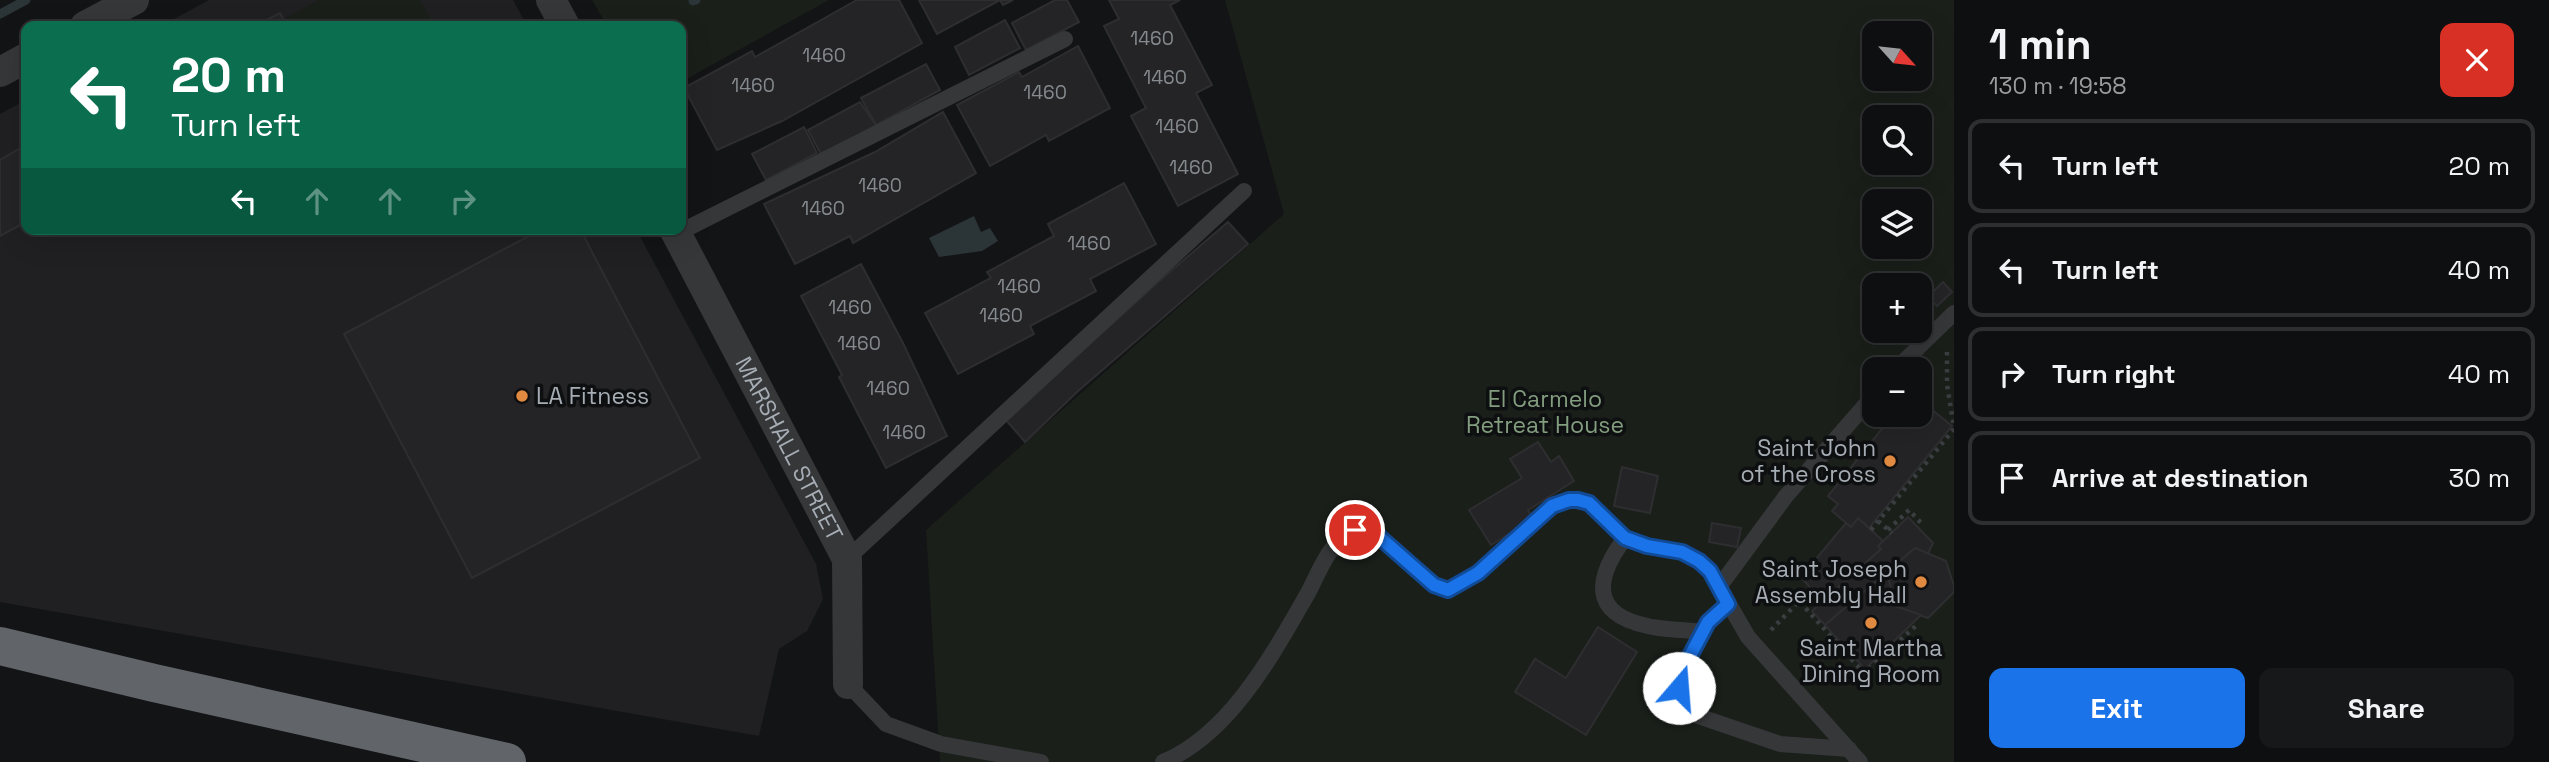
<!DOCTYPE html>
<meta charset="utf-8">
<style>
body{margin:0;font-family:"Space Grotesk",sans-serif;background:#171819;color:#f1f3f6;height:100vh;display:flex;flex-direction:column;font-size:26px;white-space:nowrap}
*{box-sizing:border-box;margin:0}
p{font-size:23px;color:#9b9c9f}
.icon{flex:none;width:38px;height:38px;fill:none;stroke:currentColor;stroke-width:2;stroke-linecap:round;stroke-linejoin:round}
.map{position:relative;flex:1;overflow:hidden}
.panel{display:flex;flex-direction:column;background:#0e0f10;width:595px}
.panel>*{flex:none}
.hud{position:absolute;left:21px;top:21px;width:665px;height:214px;border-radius:14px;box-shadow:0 7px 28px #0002,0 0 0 2px #2e2f30;background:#0b6e4f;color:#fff;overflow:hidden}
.needle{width:46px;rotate:117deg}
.fabs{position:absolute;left:1862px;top:21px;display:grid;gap:14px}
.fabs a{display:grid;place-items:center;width:70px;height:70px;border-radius:14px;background:#0e0f10;box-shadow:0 7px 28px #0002,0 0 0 2px #2e2f30;font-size:35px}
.pin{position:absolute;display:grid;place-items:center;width:60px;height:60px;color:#fff;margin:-30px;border:4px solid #fff;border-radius:50%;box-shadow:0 2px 7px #0007}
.me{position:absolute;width:77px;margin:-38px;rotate:18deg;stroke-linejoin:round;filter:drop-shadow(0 0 5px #0008)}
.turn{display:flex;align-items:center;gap:24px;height:147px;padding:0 35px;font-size:32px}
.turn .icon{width:91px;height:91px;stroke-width:2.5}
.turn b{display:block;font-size:49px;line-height:60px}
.lanes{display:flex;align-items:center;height:66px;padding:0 35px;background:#0003;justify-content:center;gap:35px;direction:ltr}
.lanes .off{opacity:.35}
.round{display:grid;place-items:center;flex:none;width:74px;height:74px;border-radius:14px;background:#171819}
.head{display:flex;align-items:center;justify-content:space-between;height:119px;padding:0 35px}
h1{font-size:42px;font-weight:800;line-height:52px}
.button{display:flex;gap:14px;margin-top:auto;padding:14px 35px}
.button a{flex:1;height:80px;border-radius:14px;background:#1a73e8;color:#fff;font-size:28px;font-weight:800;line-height:80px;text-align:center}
.button a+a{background:#171819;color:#f1f3f6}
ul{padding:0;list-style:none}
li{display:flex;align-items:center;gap:21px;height:94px;margin:0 14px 10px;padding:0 21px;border:4px solid #2e2f30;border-radius:14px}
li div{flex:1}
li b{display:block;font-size:26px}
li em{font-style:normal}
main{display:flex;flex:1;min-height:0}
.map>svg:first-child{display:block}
.built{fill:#202022}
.green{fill:#1a1f1a;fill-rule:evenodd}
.water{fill:#2b3437}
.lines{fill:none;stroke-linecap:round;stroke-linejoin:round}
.stream{stroke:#2b3437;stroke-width:9}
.building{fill:#242426;stroke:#2e2e31;stroke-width:2}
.path{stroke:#3b3e40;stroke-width:4.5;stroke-dasharray:3.5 5;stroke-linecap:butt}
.lane{stroke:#353739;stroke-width:16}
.street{stroke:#353739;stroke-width:30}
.highway{stroke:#61656a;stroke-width:38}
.route-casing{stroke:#114b97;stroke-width:18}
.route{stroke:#1a73e8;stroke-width:12}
.poi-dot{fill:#e08940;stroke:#0e0f10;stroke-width:2.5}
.labels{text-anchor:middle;stroke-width:7;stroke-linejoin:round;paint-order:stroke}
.number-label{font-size:19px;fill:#868b90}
.poi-label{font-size:23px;fill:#a6adb4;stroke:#0e0f10;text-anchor:end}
.park-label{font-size:23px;fill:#839d7f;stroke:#0e0f10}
.street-label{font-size:23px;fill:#a6adb4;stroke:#0e0f10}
</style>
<main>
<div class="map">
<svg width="1954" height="762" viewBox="0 0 1954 762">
<rect width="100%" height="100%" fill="#131415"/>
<g class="built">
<path d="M 209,0 L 513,0 L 527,26 L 161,26 Z"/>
<path d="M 26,100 L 26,229 L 636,229 L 816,564 L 823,599 L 807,631 L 779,649 L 759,736 L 0,602 L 0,114 Z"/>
</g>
<g class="green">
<path d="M 319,0 L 420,0 L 435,26 L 287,26 L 283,19 Z"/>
<path d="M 592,0 L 829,0 L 681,82 L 681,26 L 607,26 Z"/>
<path d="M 1225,0 L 1954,0 L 1954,762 L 940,762 L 926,530 L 1284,214 ZM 1874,33 L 1920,33 L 1920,79 L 1874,79 ZM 1874,117 L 1920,117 L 1920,163 L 1874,163 ZM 1874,201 L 1920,201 L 1920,247 L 1874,247 ZM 1874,285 L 1920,285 L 1920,331 L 1874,331 ZM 1874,369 L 1920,369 L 1920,415 L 1874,415 Z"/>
</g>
<path class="water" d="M 974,216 L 981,232 L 990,228 L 998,241 L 982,251 L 939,257 L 929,238 Z"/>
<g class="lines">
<g class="stream">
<path d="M 693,1 L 696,0"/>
<path d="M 0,14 L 26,0"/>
</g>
</g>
<g class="building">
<path d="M 857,0 L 899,0 L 922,43 L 782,121 L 717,150 L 684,88 L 752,51 L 755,57 Z"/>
<path d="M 919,0 L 1013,0 L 1003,5 L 1000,0 L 937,34 Z"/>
<path d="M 1055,0 L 1067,0 L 1079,22 L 1026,50 L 1012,23 Z"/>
<path d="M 1109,0 L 1180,0 L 1170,5 L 1212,85 L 1196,93 L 1238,174 L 1178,206 L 1131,116 L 1146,108 L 1104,26 L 1119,19 Z"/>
<path d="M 280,13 L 287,26 L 255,26 Z"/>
<path d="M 1005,20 L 1020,48 L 969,75 L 955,47 Z"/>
<path d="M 1078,46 L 1110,108 L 1049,141 L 1046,135 L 990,166 L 957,105 L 1019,72 L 1022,77 Z"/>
<path d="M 926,64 L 940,90 L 876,125 L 861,98 Z"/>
<path d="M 860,102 L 876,125 L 822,156 L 808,130 Z"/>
<path d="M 943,112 L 976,173 L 853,243 L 850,236 L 795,264 L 764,204 L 875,152 Z"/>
<path d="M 804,127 L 817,153 L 766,180 L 752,154 Z"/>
<path d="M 26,145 L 26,222 L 0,236 L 0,160 Z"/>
<path d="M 1124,183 L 1156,244 L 1090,279 L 1096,291 L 1030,326 L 1034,334 L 958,374 L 925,313 L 991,278 L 987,272 L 1054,236 L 1048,224 Z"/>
<path d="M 1228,222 L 1248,244 L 1077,392 L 1025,442 L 1006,420 L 1165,276 Z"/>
<path d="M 542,229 L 580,229 L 700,458 L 472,578 L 344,334 Z"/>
<path d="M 861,264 L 903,343 L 947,436 L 886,468 L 839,377 L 842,375 L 801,296 Z"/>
<path d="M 1943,282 L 1952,292 L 1937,306 L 1928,297 Z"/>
<path d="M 1920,400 L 1952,426 L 1869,528 L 1858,518 L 1851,527 L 1832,511 L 1838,504 L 1828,496 L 1893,415 L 1920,415 Z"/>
<path d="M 1538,442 L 1551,462 L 1559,456 L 1574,481 L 1528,510 L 1533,519 L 1491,545 L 1469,510 L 1522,478 L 1510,459 Z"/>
<path d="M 1622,467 L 1658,476 L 1650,513 L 1614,506 Z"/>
<path d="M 1908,517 L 1933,543 L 1928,554 L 1915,548 L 1825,625 L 1812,611 L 1881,549 L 1878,546 Z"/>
<path d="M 1858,518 L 1883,541 L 1878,546 L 1881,549 L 1822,602 L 1801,577 L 1846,523 L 1851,527 Z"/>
<path d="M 1712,523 L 1741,528 L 1737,547 L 1709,542 Z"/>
<path d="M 1915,548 L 1946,561 L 1954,586 L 1954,592 L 1928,618 L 1895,606 L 1887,572 Z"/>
<path d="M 1887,572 L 1895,606 L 1921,615 L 1865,669 L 1825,625 Z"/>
<path d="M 1598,627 L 1637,652 L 1586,735 L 1515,692 L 1535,659 L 1566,678 Z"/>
</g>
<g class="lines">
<g class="path">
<path d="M 1947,352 L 1947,385 L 1954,427"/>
<path d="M 1878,521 L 1892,533"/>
<path d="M 1871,530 L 1954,429"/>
<path d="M 1888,530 L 1909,510 L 1924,526"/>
<path d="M 1800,602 L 1864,673 L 1919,623"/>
<path d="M 1771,630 L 1811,589"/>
</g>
<g class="lane">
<path d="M 676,234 L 1065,39"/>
<path d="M 1896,369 L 1954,313"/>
<path d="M 1625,538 C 1589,586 1595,619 1659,628 C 1673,630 1688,630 1702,632"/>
<path d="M 847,559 L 1244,191"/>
<path d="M 1719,587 L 1786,496 L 1874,395"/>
<path d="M 1728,604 L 1708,622 L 1681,673 L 1679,688 L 1683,701 L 1698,716 L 1780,744 L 1849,749"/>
<path d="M 848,684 L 886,724 L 941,744 L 1041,762"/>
<path d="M 1163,762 C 1230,734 1273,654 1308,593 C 1318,574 1328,547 1346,535 C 1356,527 1365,529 1376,534 L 1434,585 L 1448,590 L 1478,573 L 1552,506 L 1569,500 L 1589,503 L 1625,538 L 1647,546 L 1682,552 L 1699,561 L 1710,571 L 1748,637 L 1860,762"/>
</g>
<g class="street">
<path d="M 551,0 L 565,26"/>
<path d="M 85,26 L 134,0"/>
<path d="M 0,72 L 26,58"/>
<path id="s1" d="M 674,229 L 847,559 L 848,684"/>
</g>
<path class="highway" d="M 0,646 L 154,683 L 507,762"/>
</g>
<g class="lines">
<g class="route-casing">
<path id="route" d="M 1355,530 L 1367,530 L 1376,534 L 1434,585 L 1448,590 L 1478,573 L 1552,506 L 1569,500 L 1578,500 L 1589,503 L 1625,538 L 1647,546 L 1682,552 L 1699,561 L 1710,571 L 1728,604 L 1708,622 L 1681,673 L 1679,688"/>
</g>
<use href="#route" class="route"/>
</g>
<g class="poi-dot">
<circle cx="522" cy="396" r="7"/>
<circle cx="1890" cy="461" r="7"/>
<circle cx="1921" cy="582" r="7"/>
<circle cx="1871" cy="623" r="7"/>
</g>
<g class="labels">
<g class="number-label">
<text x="1152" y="45">1460</text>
<text x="824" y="62">1460</text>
<text x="1165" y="84">1460</text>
<text x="753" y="92">1460</text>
<text x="1045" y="99">1460</text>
<text x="1177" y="133">1460</text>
<text x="1191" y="174">1460</text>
<text x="880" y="192">1460</text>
<text x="823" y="215">1460</text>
<text x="1089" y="250">1460</text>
<text x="1019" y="293">1460</text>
<text x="850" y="314">1460</text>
<text x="1001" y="322">1460</text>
<text x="859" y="350">1460</text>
<text x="888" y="395">1460</text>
<text x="904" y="439">1460</text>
</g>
<g class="poi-label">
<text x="536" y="404" text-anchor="start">LA Fitness</text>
<text x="1876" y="456">Saint John<tspan x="1876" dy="26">of the Cross</tspan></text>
<text x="1907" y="577">Saint Joseph<tspan x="1907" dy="26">Assembly Hall</tspan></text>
<text x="1871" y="656" text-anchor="middle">Saint Martha<tspan x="1871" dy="26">Dining Room</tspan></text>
</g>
<g class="park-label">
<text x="1545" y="407">El Carmelo<tspan x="1545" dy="26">Retreat House</tspan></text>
</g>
<g class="street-label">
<text dy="8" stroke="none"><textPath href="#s1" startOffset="248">MARSHALL STREET</textPath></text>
</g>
</g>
</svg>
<div class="fabs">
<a><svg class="needle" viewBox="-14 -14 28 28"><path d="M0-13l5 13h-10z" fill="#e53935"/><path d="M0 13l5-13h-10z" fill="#9b9c9f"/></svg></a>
<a><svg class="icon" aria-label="search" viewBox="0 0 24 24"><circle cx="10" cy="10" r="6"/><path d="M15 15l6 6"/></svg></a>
<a><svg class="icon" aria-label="layers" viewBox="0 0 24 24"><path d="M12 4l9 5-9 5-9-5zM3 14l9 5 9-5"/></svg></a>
<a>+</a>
<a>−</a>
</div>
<div class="pin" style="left:1355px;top:530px;background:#d93025"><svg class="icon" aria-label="arrive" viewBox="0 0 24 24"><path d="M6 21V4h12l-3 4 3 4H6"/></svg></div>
<svg class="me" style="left:1679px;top:688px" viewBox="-20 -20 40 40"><circle r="19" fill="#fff"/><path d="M0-13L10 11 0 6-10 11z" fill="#1a73e8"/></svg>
<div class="hud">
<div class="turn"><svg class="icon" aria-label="left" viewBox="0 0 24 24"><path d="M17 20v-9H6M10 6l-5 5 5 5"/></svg><div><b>20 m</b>Turn left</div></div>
<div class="lanes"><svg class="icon" aria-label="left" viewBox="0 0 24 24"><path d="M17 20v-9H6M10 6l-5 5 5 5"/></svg><svg class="icon off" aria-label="ahead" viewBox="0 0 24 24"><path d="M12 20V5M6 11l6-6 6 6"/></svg><svg class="icon off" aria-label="ahead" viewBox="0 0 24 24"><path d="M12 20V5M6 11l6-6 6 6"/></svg><svg class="icon off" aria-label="right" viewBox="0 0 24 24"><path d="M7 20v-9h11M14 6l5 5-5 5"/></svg></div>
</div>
</div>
<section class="panel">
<div class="head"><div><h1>1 min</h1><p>130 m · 19:58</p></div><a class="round" style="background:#d93025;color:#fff"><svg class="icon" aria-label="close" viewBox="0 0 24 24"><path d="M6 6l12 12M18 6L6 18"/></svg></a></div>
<ul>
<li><svg class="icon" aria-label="left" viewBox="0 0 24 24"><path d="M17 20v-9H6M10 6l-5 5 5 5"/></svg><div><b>Turn left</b></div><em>20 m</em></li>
<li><svg class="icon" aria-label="left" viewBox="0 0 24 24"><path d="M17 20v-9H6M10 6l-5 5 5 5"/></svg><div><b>Turn left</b></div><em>40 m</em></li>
<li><svg class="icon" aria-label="right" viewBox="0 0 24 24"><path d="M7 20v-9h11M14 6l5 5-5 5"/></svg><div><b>Turn right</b></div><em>40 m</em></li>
<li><svg class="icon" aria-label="arrive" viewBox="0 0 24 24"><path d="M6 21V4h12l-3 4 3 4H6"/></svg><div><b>Arrive at destination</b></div><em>30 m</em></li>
</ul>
<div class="button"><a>Exit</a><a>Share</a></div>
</section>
</main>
